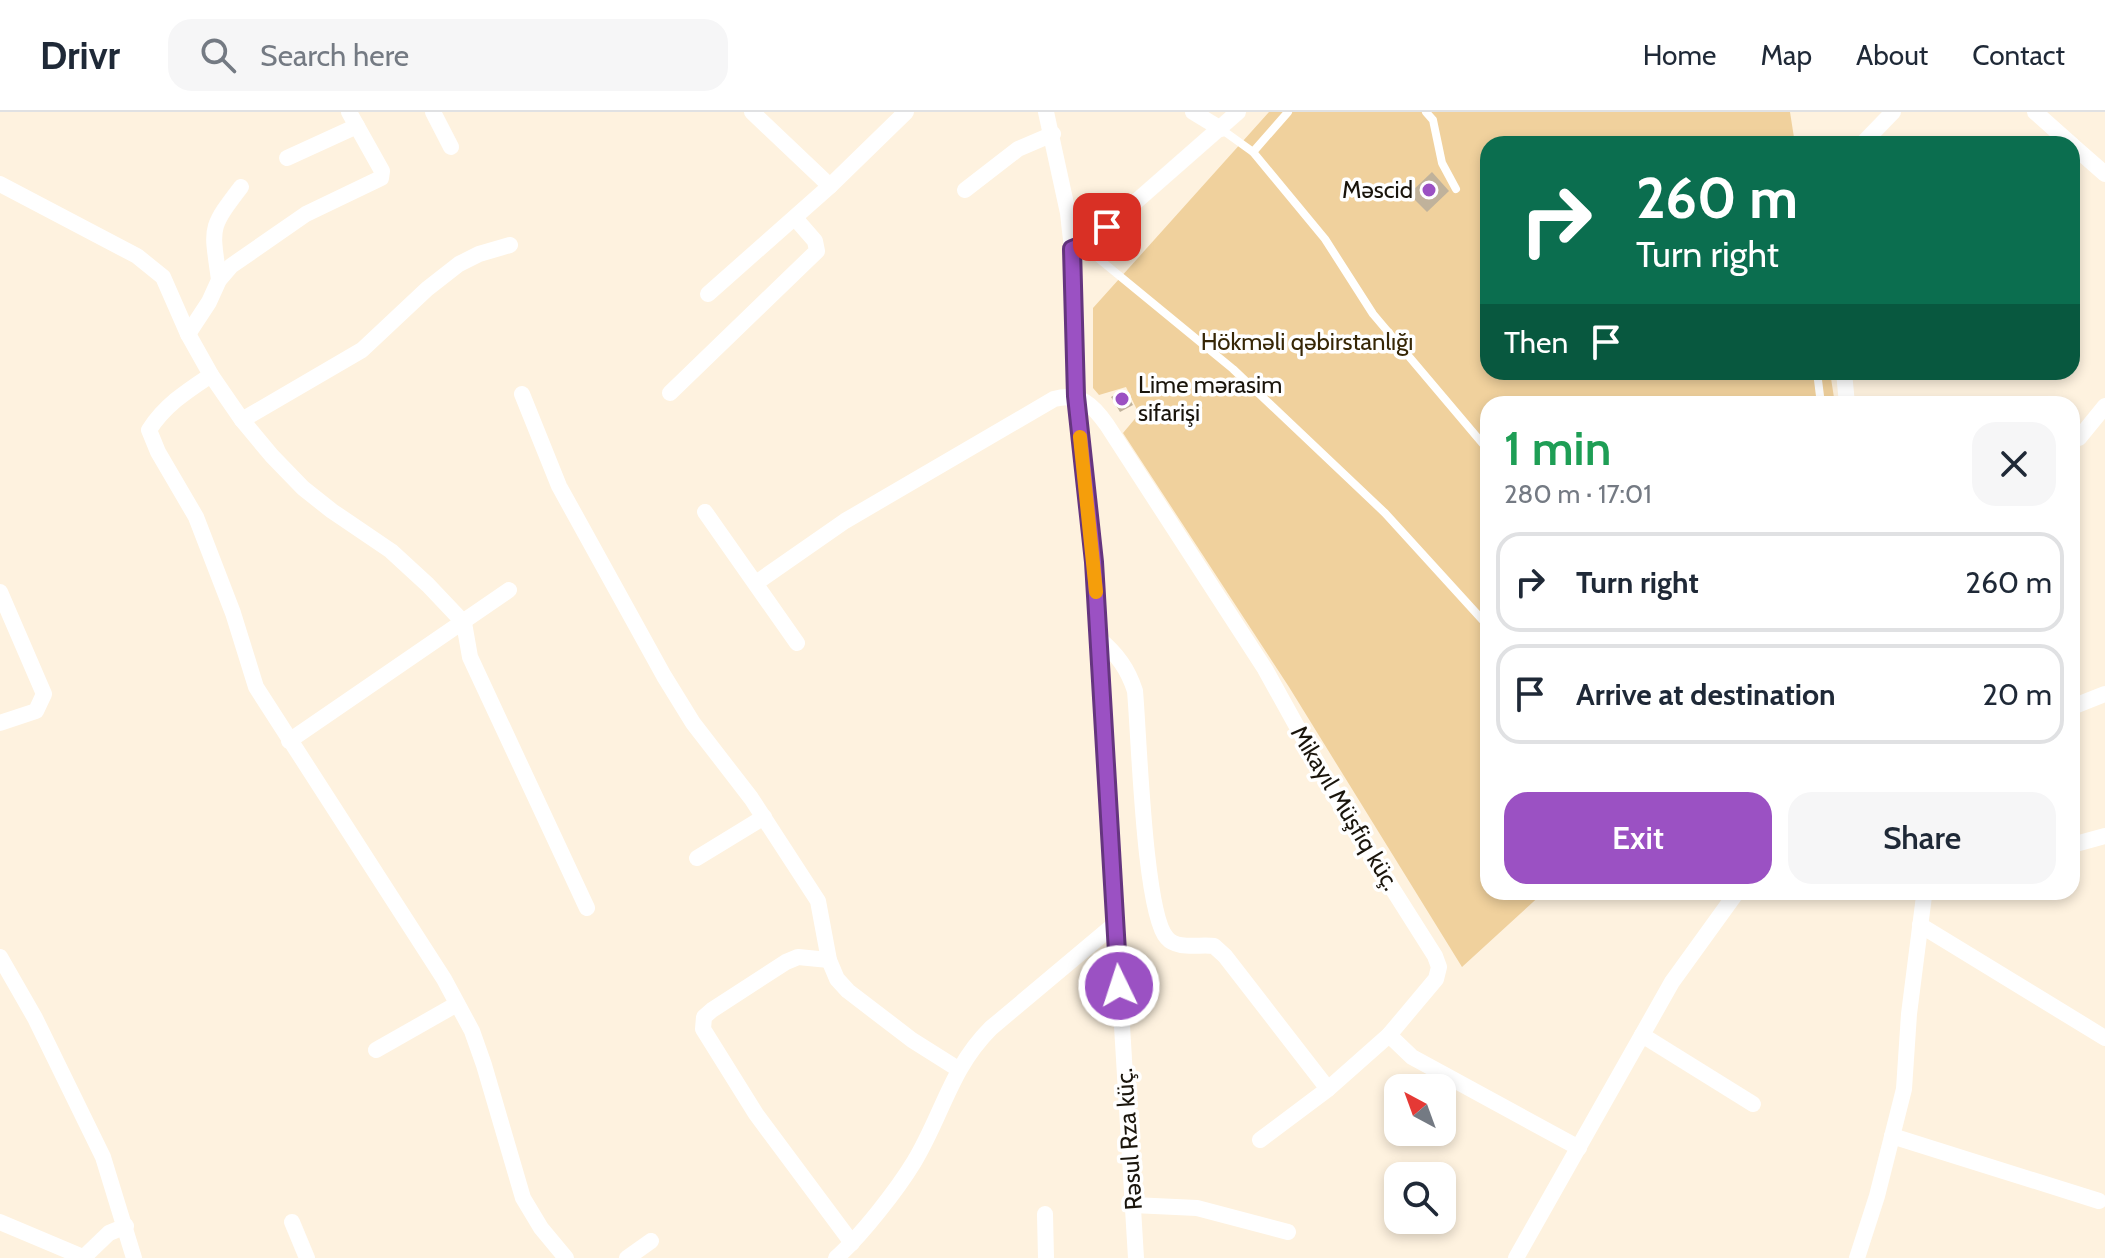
<!DOCTYPE html>
<meta charset="utf-8">
<style>
body{margin:0;font-family:Cabin,sans-serif;background:#f6f6f7;color:#1f2937;height:100vh;display:flex;flex-direction:column;font-size:30px;white-space:nowrap}
*{box-sizing:border-box;margin:0}
p{font-size:26px;color:#747a83}
.icon{flex:none;width:44px;height:44px;fill:none;stroke:currentColor;stroke-width:2;stroke-linecap:round;stroke-linejoin:round}
.map{position:relative;flex:1;overflow:hidden}
.details{position:absolute;left:1480px;top:284px;width:600px;height:504px;display:flex;flex-direction:column;background:#fff;border-radius:24px;box-shadow:0 4px 12px #0003}
.details>*{flex:none}
.banner{position:absolute;left:1480px;top:24px;width:600px;height:244px;border-radius:24px;box-shadow:0 4px 12px #0003;background:#0b6e4f;color:#fff;overflow:hidden}
.needle{width:52px;rotate:319deg}
.buttons{position:absolute;left:1384px;top:962px;display:grid;gap:16px}
.buttons a{display:grid;place-items:center;width:72px;height:72px;border-radius:16px;background:#fff;box-shadow:0 4px 12px #0003;font-size:40px}
.pin{position:absolute;display:grid;place-items:center;width:68px;height:68px;color:#fff;margin:-34px;border-radius:16px;box-shadow:0 4px 12px #0006}
.me{position:absolute;width:88px;margin:-44px;rotate:356deg;stroke-linejoin:round;filter:drop-shadow(0 0 6px #0008)}
.turn{display:flex;align-items:center;gap:28px;height:168px;padding:0 24px;font-size:36px}
.turn .icon{width:104px;height:104px;stroke-width:2.5}
.turn b{display:block;font-size:56px;line-height:68px}
.then{display:flex;align-items:center;height:76px;padding:0 24px;background:#0003;gap:16px;font-size:30px}
.round{display:grid;place-items:center;flex:none;width:84px;height:84px;border-radius:24px;background:#f6f6f7}
.head{display:flex;align-items:center;justify-content:space-between;height:136px;padding:0 24px}
h1{font-size:48px;font-weight:600;line-height:60px;color:#1e9e55}
.primary-button{display:flex;gap:16px;margin-top:auto;padding:16px 24px}
.primary-button a{flex:1;height:92px;border-radius:24px;background:#9b51c3;color:#fff;font-size:32px;font-weight:600;line-height:92px;text-align:center}
.primary-button a+a{background:#f6f6f7;color:#1f2937}
ul{padding:0;list-style:none}
li{display:flex;align-items:center;gap:24px;height:100px;margin:0 16px 12px;padding:0 8px;border:4px solid #e0e1e3;border-radius:24px}
li div{flex:1}
li b{display:block;font-size:30px}
li em{font-style:normal}
header{display:flex;align-items:center;gap:48px;box-sizing:border-box;height:112px;padding:0 40px;background:#fff;border-bottom:2px solid #e0e1e3}
header strong{font-size:38px}
nav{display:flex;gap:44px;margin-inline-start:auto;font-size:28px}
.search{width:560px;height:72px;background:#f6f6f7;display:flex;align-items:center;gap:20px;box-sizing:border-box;padding:0 28px;border-radius:24px;color:#747a83;font-size:30px}
.map>svg:first-child{display:block}
.green{fill:#f0d19d}
.building{fill:#c0b29b}
.lines{fill:none;stroke-linecap:round;stroke-linejoin:round}
.lane{stroke:#fff;stroke-width:8}
.street{stroke:#fff;stroke-width:16}
.route-casing{stroke:#65357f;stroke-width:20}
.route{stroke:#9b51c3;stroke-width:14}
.slow{stroke:#f59e0b;stroke-width:14}
.poi-dot{fill:#9b51c3;stroke:#fff;stroke-width:3}
.labels{text-anchor:middle;stroke-width:7;stroke-linejoin:round;paint-order:stroke}
.poi-label{font-size:24px;fill:#1a150c;stroke:#fff;text-anchor:end}
.park-label{font-size:24px;fill:#372706;stroke:#fff}
.street-label{font-size:24px;fill:#1a150c;stroke:#fff}
</style>
<header>
<strong>Drivr</strong>
<div class="search"><svg class="icon" aria-label="search" viewBox="0 0 24 24"><circle cx="10" cy="10" r="6"/><path d="M15 15l6 6"/></svg>Search here</div>
<nav><a>Home</a><a>Map</a><a>About</a><a>Contact</a></nav>
</header>
<div class="map">
<svg width="2105" height="1146" viewBox="0 0 2105 1146">
<rect width="100%" height="100%" fill="#fef2df"/>
<path class="green" d="M 1269,0 L 1790,0 L 1795,32 L 1488,32 L 1488,260 L 1830,260 L 1835,292 L 1488,292 L 1488,780 L 1544,780 L 1462,855 L 1289,575 L 1123,321 L 1139,302 L 1126,275 L 1099,283 L 1093,276 L 1093,196 Z"/>
<g class="building">
<path d="M 1432,60 L 1449,79 L 1427,100 L 1409,82 Z"/>
<path d="M 1124,278 L 1133,293 L 1120,300 L 1111,285 Z"/>
</g>
<g class="lines">
<g class="lane">
<path d="M 1426,0 L 1433,8 L 1442,51 L 1456,77"/>
<path d="M 1221,17 L 1253,40 L 1325,127 L 1373,202 L 1488,338"/>
<path d="M 1253,40 L 1288,0"/>
<path d="M 1082,133 L 1233,257 L 1385,401 L 1488,514"/>
<path d="M 1817,260 L 1821,292"/>
</g>
<g class="street">
<path d="M 433,0 L 451,35"/>
<path d="M 752,0 L 830,74"/>
<path d="M 1046,0 L 1068,101 L 1072,137 L 1076,284 L 1094,450 L 1136,1146"/>
<path d="M 1193,0 L 1221,17"/>
<path d="M 2035,0 L 2071,32"/>
<path d="M 1862,32 L 1893,0"/>
<path d="M 2072,33 L 2105,62"/>
<path d="M 287,46 L 357,14"/>
<path d="M 0,72 L 137,144 L 163,165 L 188,222 L 211,263 L 242,308 L 272,344 L 303,376 L 332,399 L 391,439 L 428,473 L 464,511 L 470,545 L 587,796"/>
<path d="M 965,78 L 1018,37 L 1053,22"/>
<path d="M 1072,137 L 1082,133 L 1107,115 L 1238,0"/>
<path d="M 219,168 C 212,115 208,118 241,75"/>
<path d="M 708,182 L 830,74 L 906,0"/>
<path d="M 188,222 L 209,190 L 219,168 L 231,154 L 306,102 L 381,66 L 382,59 L 349,0"/>
<path d="M 1844,260 L 1847,292"/>
<path d="M 211,263 C 187,279 165,293 149,318 L 158,340 L 196,405 L 233,501 L 256,575 L 444,867 L 472,919 L 484,953 L 523,1086 L 541,1116 L 566,1146"/>
<path d="M 670,281 L 817,139 L 815,129 L 795,106"/>
<path d="M 522,282 L 559,374 L 664,564 L 693,611 L 751,686 L 818,789 L 829,848 L 837,867 L 848,879 L 912,928 L 958,957"/>
<path d="M 242,308 L 362,238 L 427,177 L 459,152 L 479,142 L 510,133"/>
<path d="M 2079,326 L 2105,294"/>
<path d="M 705,400 L 797,531"/>
<path d="M 756,471 L 845,409 L 1054,287 C 1080,280 1093,293 1107,313 L 1265,557 L 1347,705 L 1435,844 L 1439,855 L 1436,867 L 1389,923 L 1412,945 L 1579,1036"/>
<path d="M 0,480 L 44,582 L 36,599 L 0,611"/>
<path d="M 1099,527 C 1117,542 1128,557 1135,579 C 1139,622 1144,802 1167,826 C 1177,838 1200,832 1214,834 L 1225,844 L 1328,977"/>
<path d="M 2072,595 L 2105,582"/>
<path d="M 289,629 L 509,478"/>
<path d="M 2072,733 L 2105,724"/>
<path d="M 697,746 L 764,705"/>
<path d="M 1920,813 L 2105,926"/>
<path d="M 0,845 L 35,906 L 103,1045 L 134,1146"/>
<path d="M 829,848 L 798,845 L 786,850 L 712,898 L 704,905 L 703,917 L 756,1002 L 852,1131"/>
<path d="M 1642,923 L 1753,992"/>
<path d="M 376,938 L 457,892"/>
<path d="M 1892,1024 L 2099,1089"/>
<path d="M 1260,1028 L 1328,977 L 1389,923"/>
<path d="M 1133,1093 L 1197,1096 L 1288,1120"/>
<path d="M 1045,1102 L 1046,1146"/>
<path d="M 0,1110 L 83,1145"/>
<path d="M 292,1110 L 307,1146"/>
<path d="M 83,1146 L 109,1121 L 126,1114"/>
<path d="M 627,1146 L 651,1129"/>
<path d="M 836,1146 C 861,1124 897,1078 914,1050 C 943,1002 950,957 991,916 L 1115,812"/>
<path d="M 1516,1146 L 1672,870 L 1737,780"/>
<path d="M 1857,1146 L 1877,1084 L 1904,977 L 1909,902 L 1924,784"/>
</g>
</g>
<g class="lines">
<g class="route-casing">
<path id="route" d="M 1107,115 L 1082,133 L 1072,137 L 1076,284 L 1094,450 L 1119,874"/>
</g>
<use href="#route" class="route"/>
<path class="slow" d="M 1080,325 L 1096,480"/>
</g>
<g class="poi-dot">
<circle cx="1429" cy="78" r="8"/>
<circle cx="1122" cy="287" r="8"/>
</g>
<g class="labels">
<g class="poi-label">
<text x="1413" y="86">Məscid</text>
<text x="1138" y="281" text-anchor="start">Lime mərasim<tspan x="1138" dy="28">sifarişi</tspan></text>
</g>
<g class="park-label">
<text x="1307" y="238">Hökməli qəbirstanlığı</text>
</g>
<g class="street-label">
<text transform="translate(1345 696) rotate(59)" y="8">Mikayıl Müşfiq küç.</text>
<text transform="translate(1129 1027) rotate(-94)" y="8">Rəsul Rza küç.</text>
</g>
</g>
</svg>
<div class="buttons">
<a><svg class="needle" viewBox="-14 -14 28 28"><path d="M0-13l5 13h-10z" fill="#e53935"/><path d="M0 13l5-13h-10z" fill="#747a83"/></svg></a>
<a><svg class="icon" aria-label="search" viewBox="0 0 24 24"><circle cx="10" cy="10" r="6"/><path d="M15 15l6 6"/></svg></a>
</div>
<div class="pin" style="left:1107px;top:115px;background:#d93025"><svg class="icon" aria-label="arrive" viewBox="0 0 24 24"><path d="M6 21V4h12l-3 4 3 4H6"/></svg></div>
<svg class="me" style="left:1119px;top:874px" viewBox="-20 -20 40 40"><circle r="17" fill="#9b51c3" stroke="#fff" stroke-width="3"/><path d="M0-11L8 9 0 5-8 9z" fill="#fff"/></svg>
<div class="banner">
<div class="turn"><svg class="icon" aria-label="right" viewBox="0 0 24 24"><path d="M7 20v-9h11M14 6l5 5-5 5"/></svg><div><b>260 m</b>Turn right</div></div>
<div class="then">Then<svg class="icon" aria-label="arrive" viewBox="0 0 24 24"><path d="M6 21V4h12l-3 4 3 4H6"/></svg></div>
</div>
<section class="details">
<div class="head"><div><h1>1 min</h1><p>280 m · 17:01</p></div><a class="round"><svg class="icon" aria-label="close" viewBox="0 0 24 24"><path d="M6 6l12 12M18 6L6 18"/></svg></a></div>
<ul>
<li><svg class="icon" aria-label="right" viewBox="0 0 24 24"><path d="M7 20v-9h11M14 6l5 5-5 5"/></svg><div><b>Turn right</b></div><em>260 m</em></li>
<li><svg class="icon" aria-label="arrive" viewBox="0 0 24 24"><path d="M6 21V4h12l-3 4 3 4H6"/></svg><div><b>Arrive at destination</b></div><em>20 m</em></li>
</ul>
<div class="primary-button"><a>Exit</a><a>Share</a></div>
</section>
</div>
